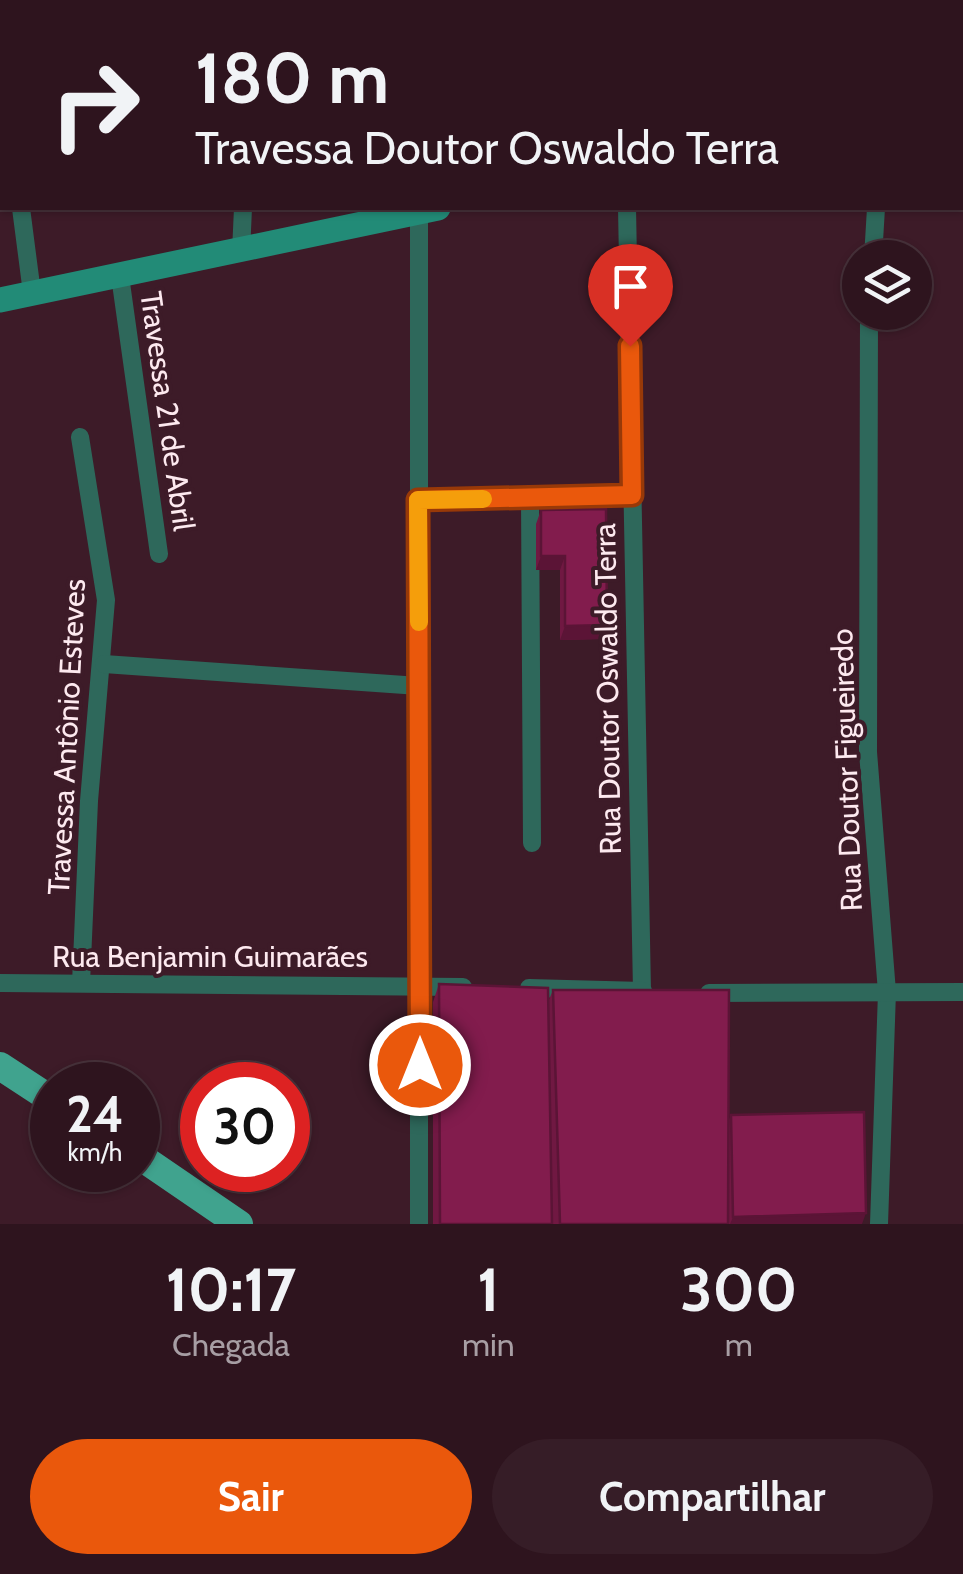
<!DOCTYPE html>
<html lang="pt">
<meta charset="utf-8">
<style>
body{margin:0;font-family:Cabin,sans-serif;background:#361d27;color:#f1f3f6;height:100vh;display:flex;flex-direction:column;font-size:38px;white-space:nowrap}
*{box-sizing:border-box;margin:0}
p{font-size:32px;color:#a79ea4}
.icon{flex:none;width:55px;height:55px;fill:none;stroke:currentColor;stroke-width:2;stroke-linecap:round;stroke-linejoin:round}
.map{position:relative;height:1224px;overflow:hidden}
.details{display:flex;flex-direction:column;background:#2e141e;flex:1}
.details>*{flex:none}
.guide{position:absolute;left:0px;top:0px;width:965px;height:210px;box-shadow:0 2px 8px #0004,0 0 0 2px #49333c;background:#2e141e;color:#f1f3f6;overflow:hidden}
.controls{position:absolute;left:842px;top:240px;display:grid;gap:20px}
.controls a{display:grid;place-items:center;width:90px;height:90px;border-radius:50%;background:#2e141e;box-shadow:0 2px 8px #0004,0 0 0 2px #49333c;font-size:50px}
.speed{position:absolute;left:30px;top:1062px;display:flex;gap:20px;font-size:50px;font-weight:700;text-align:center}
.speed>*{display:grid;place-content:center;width:130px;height:130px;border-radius:50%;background:#2e141e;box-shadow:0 2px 8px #0004,0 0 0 2px #49333c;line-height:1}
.speed small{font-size:25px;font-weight:400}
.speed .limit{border:15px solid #d22;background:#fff;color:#111}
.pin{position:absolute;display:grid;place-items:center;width:85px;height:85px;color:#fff;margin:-102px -42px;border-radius:50% 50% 50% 0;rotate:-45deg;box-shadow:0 0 10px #0007}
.pin .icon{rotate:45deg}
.me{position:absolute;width:110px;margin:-55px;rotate:0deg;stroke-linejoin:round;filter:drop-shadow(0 0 8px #0008)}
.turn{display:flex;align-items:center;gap:35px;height:210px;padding:0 30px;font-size:45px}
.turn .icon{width:130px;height:130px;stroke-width:2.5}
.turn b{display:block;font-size:70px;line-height:85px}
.eta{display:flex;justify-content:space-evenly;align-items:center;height:170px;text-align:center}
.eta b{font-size:60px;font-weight:700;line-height:70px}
.action{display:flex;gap:20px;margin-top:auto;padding:20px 30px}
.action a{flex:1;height:115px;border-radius:60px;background:#ea580c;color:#fff;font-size:40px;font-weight:700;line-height:115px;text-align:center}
.action a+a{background:#361d27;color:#f1f3f6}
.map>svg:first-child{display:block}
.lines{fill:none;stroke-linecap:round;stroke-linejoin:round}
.street{stroke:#2e685b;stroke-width:18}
.secondary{stroke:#228b77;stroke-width:25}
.primary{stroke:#40a38e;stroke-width:28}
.wall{fill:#701842}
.shaded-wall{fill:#5b1436}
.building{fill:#821c4d;stroke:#5b1436;stroke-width:2.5}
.route-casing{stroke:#983908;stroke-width:25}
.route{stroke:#ea580c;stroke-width:18}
.slow{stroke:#f59e0b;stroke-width:18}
.labels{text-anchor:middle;stroke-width:8;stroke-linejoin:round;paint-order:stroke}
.street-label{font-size:30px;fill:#fde9ef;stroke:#3d1b28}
</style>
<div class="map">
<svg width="963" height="1224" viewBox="0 0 963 1224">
<rect width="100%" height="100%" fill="#3d1b28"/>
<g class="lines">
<g class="street">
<path d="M 718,0 L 718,2"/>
<path d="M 254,2 L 254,0"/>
<path d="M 519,2 L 519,0"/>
<path d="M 0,67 L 2,80"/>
<path d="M 21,208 L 32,293"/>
<path d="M 627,208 L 642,991"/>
<path d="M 419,212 L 419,1224"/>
<path d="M 241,252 L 243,208"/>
<path d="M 873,258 L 876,208"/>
<path d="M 120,276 L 159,554"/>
<path d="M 869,312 L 868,752 L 887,992 L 879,1224"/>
<path d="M 80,437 L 106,600 L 89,801 L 81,983"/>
<path d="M 530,498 L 532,843"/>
<path d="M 418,500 L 632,495"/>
<path d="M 104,664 L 419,686"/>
<path d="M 0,983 L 463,987"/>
<path d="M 529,988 L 643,991"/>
<path d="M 709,993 L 963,992"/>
</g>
<g class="secondary">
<path d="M 962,180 L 963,180"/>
<path d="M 0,300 L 438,208"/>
</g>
<g class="primary">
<path d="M 0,1066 L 52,1100"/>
<path d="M 138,1155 L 239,1224"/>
</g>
</g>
<g class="wall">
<path d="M 606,509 L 602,639 L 560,640 L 560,570 L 536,570 L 536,524 L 541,510 Z"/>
<path d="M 439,984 L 548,1002 L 553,990 L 728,1122 L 731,1115 L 862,1224 L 433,1224 L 433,1002 Z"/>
</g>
<g class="shaded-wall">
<path d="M 541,556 L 565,556 L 560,570 L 536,570 Z"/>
<path d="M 607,625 L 602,639 L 560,640 L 565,626 Z"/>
<path d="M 866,1213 L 862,1224 L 730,1224 L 733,1217 Z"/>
</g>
<g class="building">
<rect x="535" y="0" width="174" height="2"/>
<path d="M 863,0 L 880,0 L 880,2 L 862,2 Z"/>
<path d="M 606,509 L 607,625 L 565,626 L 565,556 L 541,556 L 541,510 Z"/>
<path d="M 439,984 L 548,988 L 552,1224 L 440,1224 Z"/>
<path d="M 553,990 L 729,990 L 728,1224 L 560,1224 Z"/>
<path d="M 864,1112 L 866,1213 L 733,1217 L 731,1115 Z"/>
</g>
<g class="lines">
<g class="route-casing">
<path id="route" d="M 420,1065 L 418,500 L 632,495 L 630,346"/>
</g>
<use href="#route" class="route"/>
<path class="slow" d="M 419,622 L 418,500 L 483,499"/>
</g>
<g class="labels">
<g class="street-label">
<text transform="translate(167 411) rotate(82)" y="10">Travessa 21 de Abril</text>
<text transform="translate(608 689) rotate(-91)" y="10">Rua Doutor Oswaldo Terra</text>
<text transform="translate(67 737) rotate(-87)" y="10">Travessa Antônio Esteves</text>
<text transform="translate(847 770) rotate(-92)" y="10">Rua Doutor Figueiredo</text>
<text x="210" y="967">Rua Benjamin Guimarães</text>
</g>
</g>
</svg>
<div class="controls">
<a><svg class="icon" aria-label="layers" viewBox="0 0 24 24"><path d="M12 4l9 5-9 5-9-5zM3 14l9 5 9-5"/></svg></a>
</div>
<div class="speed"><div>24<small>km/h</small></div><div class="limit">30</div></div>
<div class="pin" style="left:630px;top:346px;background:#d93025"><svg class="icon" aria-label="arrive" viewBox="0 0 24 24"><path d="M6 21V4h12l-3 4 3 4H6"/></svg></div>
<svg class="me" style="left:420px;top:1065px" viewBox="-20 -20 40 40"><circle r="17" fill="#ea580c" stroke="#fff" stroke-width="3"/><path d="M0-11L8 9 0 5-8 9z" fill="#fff"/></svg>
<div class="guide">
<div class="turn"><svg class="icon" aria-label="right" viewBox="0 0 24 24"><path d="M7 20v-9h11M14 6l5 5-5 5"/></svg><div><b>180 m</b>Travessa Doutor Oswaldo Terra</div></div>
</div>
</div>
<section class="details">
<div class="eta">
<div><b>10:17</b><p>Chegada</p></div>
<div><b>1</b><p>min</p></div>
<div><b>300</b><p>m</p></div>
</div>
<div class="action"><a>Sair</a><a>Compartilhar</a></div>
</section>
